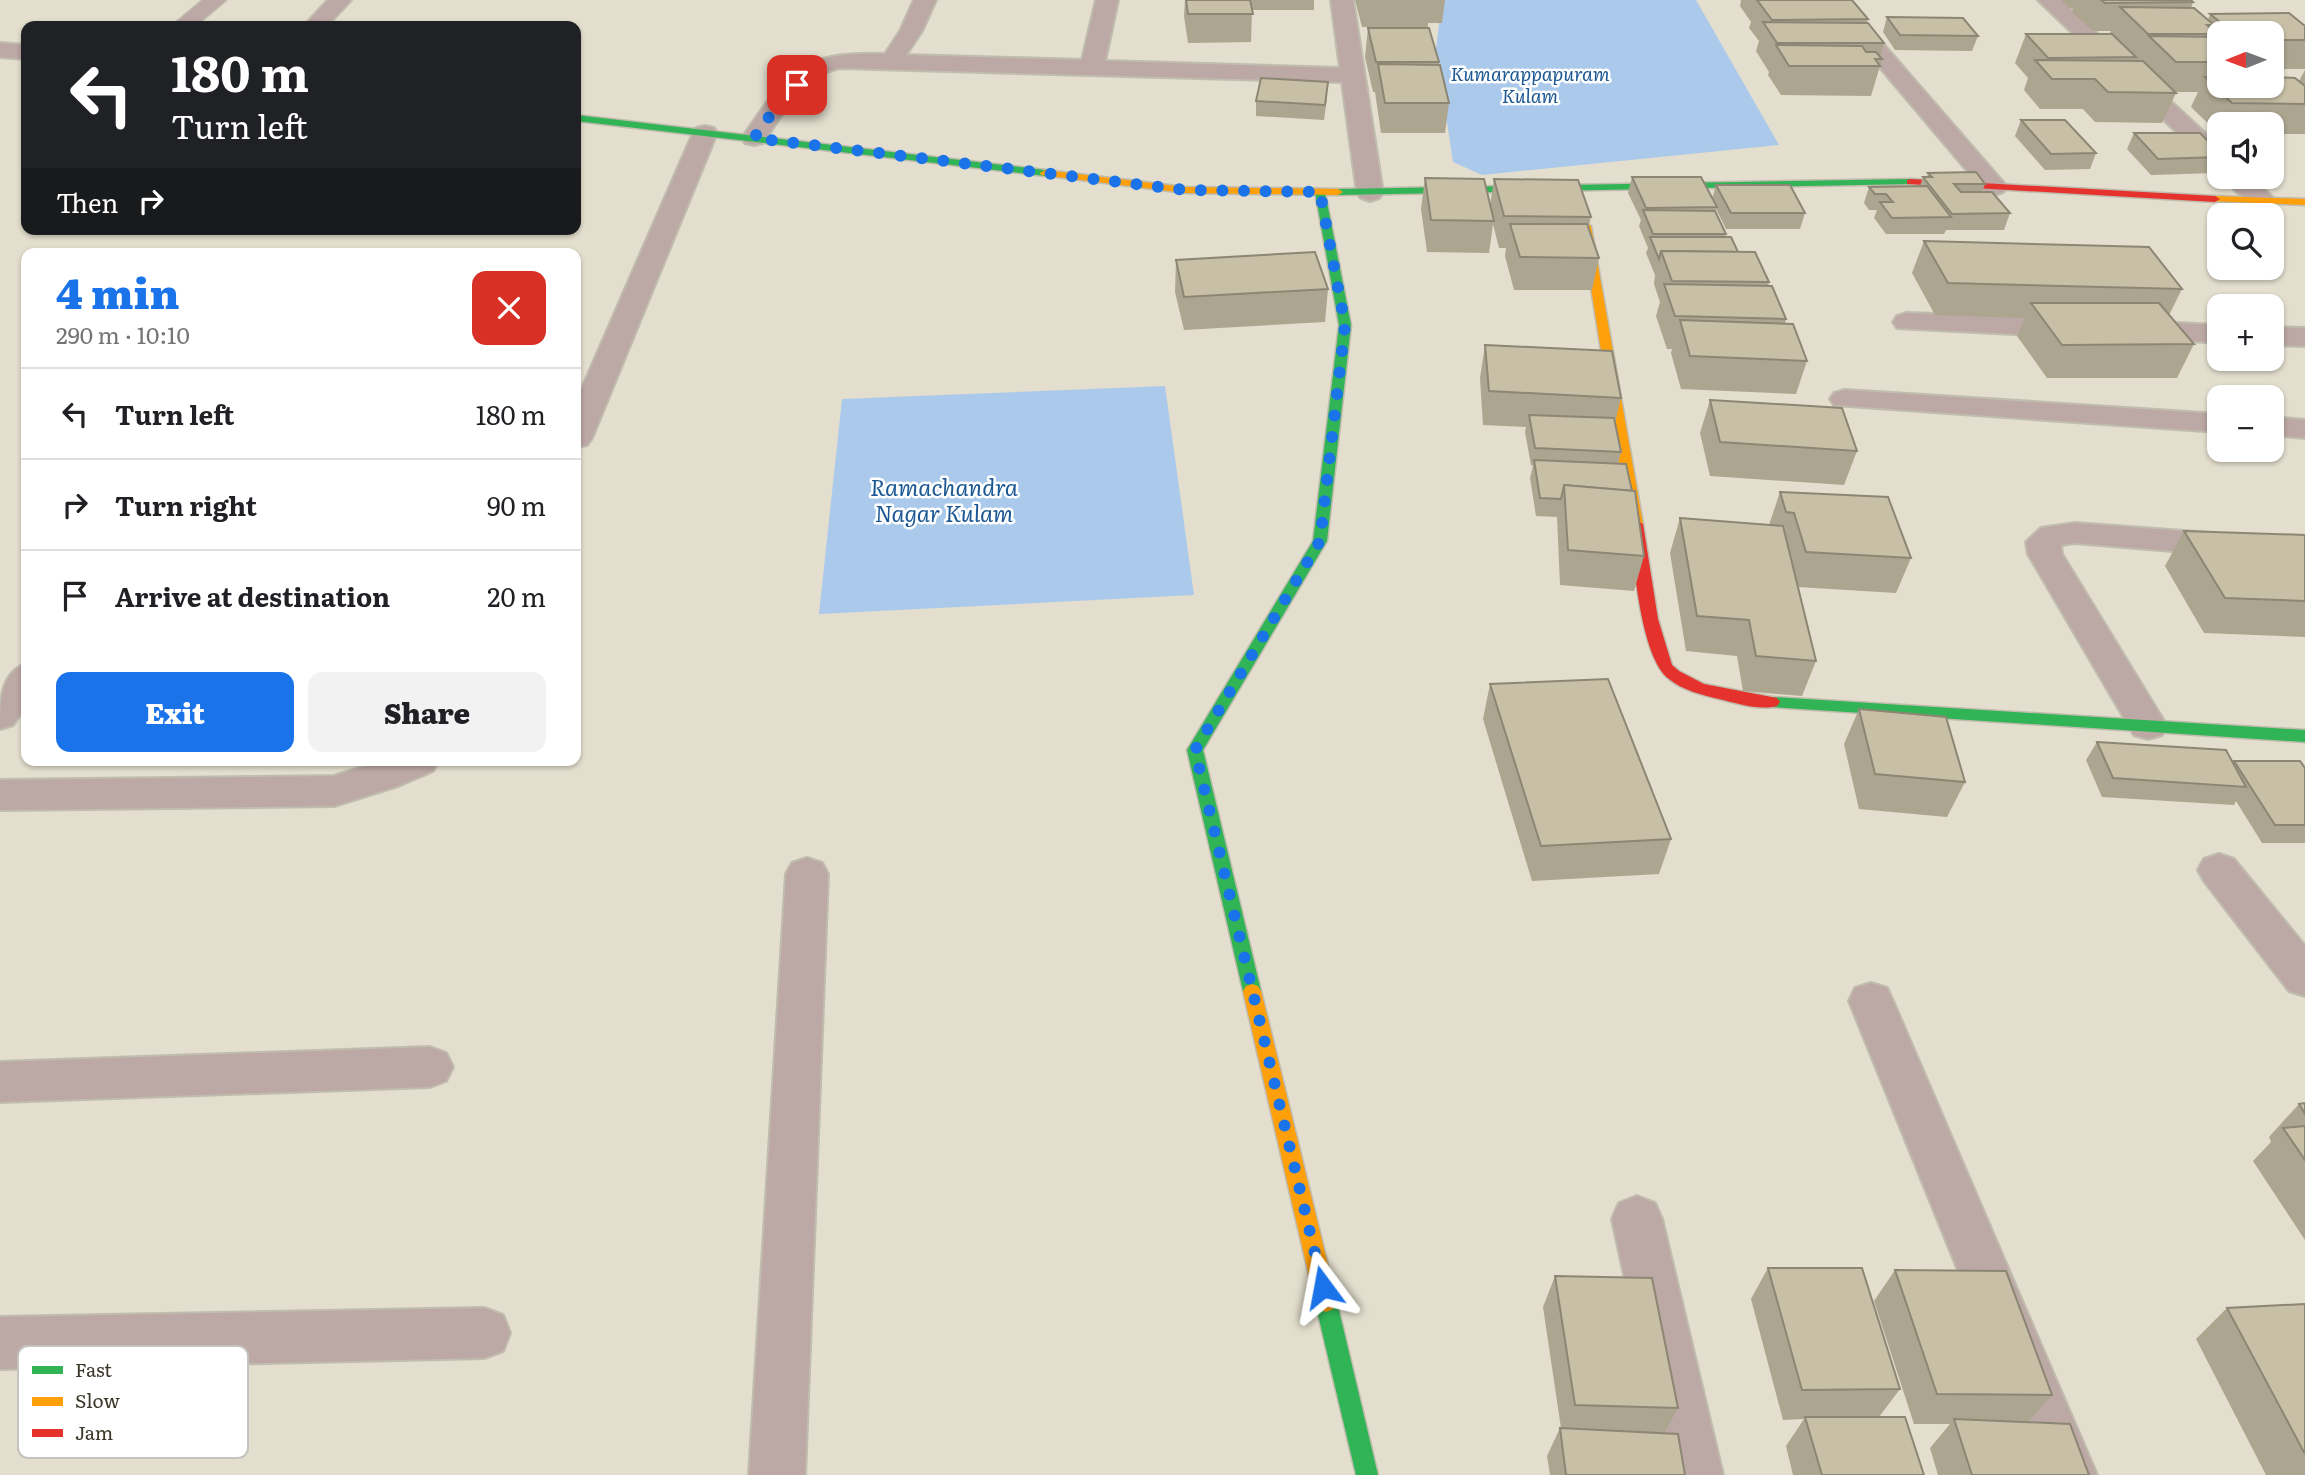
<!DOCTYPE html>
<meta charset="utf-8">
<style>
body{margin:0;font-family:Literata,serif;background:#f2f2f2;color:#202124;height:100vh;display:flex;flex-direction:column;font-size:26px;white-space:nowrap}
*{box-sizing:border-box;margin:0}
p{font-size:23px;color:#757577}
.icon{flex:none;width:38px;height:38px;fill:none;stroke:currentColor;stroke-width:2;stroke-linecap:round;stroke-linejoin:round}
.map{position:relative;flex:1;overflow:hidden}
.drawer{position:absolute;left:21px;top:248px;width:560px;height:518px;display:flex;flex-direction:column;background:#fff;border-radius:14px;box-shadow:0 2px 5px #0004}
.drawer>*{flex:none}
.banner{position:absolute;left:21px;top:21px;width:560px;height:214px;border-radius:14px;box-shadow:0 2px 5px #0004;background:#202124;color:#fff;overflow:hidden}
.needle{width:46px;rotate:269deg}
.controls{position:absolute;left:2207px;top:21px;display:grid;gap:14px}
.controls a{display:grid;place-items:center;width:77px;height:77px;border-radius:14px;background:#fff;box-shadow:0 2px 5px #0004;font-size:35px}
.pin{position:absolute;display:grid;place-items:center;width:60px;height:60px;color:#fff;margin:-30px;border-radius:14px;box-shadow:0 4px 10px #0006}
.me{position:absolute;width:77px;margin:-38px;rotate:347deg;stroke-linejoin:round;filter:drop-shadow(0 0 5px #0008)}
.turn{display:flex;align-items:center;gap:24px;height:147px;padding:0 35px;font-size:32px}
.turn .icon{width:91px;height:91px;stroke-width:2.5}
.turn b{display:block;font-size:49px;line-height:60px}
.then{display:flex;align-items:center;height:66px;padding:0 35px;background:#0003;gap:14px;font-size:26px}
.round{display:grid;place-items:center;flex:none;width:74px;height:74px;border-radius:14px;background:#f2f2f2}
.headline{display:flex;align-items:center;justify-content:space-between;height:119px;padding:0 35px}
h1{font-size:42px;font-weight:800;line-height:52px;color:#1a73e8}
.action{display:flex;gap:14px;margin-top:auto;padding:14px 35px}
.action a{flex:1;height:80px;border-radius:14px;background:#1a73e8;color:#fff;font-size:28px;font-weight:800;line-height:80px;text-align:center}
.action a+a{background:#f2f2f2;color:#202124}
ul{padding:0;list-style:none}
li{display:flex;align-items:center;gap:21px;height:91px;padding:0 35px;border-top:2px solid #e0e0e0}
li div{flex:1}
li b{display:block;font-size:26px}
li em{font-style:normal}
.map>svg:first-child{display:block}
.water{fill:#abcaeb}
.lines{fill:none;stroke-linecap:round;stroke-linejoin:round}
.lane-casing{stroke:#c0bcae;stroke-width:3}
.street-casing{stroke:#c0bcae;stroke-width:4}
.fast-casing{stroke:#c0bcae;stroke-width:3}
.slow-casing{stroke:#c0bcae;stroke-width:3}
.jam-casing{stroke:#c0bcae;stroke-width:3}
.lane{fill:#bca8a4;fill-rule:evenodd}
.street{fill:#bca8a4;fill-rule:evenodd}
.fast{fill:#30b455;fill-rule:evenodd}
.slow{fill:#ff9f0a;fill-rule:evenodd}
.jam{fill:#e5322d;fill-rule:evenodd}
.wall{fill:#aca58f}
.building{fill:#c8c0a6;stroke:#8c8674;stroke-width:2}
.route{stroke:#1a73e8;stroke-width:12;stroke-dasharray:0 21.6}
.labels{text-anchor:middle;stroke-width:5;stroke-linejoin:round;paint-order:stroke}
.far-water-label{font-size:19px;font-style:italic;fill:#1c5894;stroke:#fff}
.water-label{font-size:23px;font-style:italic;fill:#1c5894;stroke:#fff}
.key{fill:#fff;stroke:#c4c3bf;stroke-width:2}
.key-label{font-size:19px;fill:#3b372a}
</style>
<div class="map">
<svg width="2305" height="1475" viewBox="0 0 2305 1475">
<rect width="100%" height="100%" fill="#e3decd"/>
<g class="water">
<path d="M 1442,0 L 1696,0 L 1779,145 L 1482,175 L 1453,162 L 1436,49 Z"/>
<path d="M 1165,386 L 1194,595 L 819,614 L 842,399 Z"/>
</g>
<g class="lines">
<g class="lane-casing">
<path id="lane" d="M 203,0 L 226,0 L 195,26 L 172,26 Z"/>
</g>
<g class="street-casing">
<g id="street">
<path d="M 328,0 L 351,0 L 327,26 L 304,26 Z"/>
<path d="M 914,0 L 936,0 L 922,31 L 906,55 L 1082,60 L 1096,0 L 1118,0 L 1105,61 L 1340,68 L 1331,0 L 1353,0 L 1383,193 L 1379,198 L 1370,201 L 1361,198 L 1357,193 L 1342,82 L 841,68 C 804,73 782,115 763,143 L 754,145 L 745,143 L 742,138 C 787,72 800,51 885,54 L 900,31 Z"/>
<path d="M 1823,0 L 1845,0 L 2003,182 L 2007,187 L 2003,192 L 1994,195 L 1985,192 Z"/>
<path d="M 2038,0 L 2061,0 L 2219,146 L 2219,166 L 2210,164 Z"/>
<path d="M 0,43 L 26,45 L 26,59 L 0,57 Z"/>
<path d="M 705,126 L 714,128 L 717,133 L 592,438 L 587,445 L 576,447 L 576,402 L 693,133 L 696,128 Z"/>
<path d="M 2224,177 L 2252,177 L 2275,200 L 2271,205 C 2252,210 2235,192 2224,177 Z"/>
<path d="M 1907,313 L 2073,319 L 2083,322 L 2087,328 L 2083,334 L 2073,337 L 1897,328 L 1893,322 L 1897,316 Z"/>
<path d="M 2133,321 L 2219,325 L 2219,343 L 2123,336 L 2119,330 L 2123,324 Z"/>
<path d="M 2272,327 L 2305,328 L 2305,346 L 2272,345 Z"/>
<path d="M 1845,390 L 2219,414 L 2219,432 L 1834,405 L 1830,399 L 1834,393 Z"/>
<path d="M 2272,417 L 2305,420 L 2305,438 L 2272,435 Z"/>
<path d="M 2075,523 L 2305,540 L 2305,562 L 2075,543 L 2061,545 L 2062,554 L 2167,726 L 2162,735 L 2148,739 L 2134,735 L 2028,554 L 2026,542 L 2041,528 Z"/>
<path d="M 26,664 L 26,706 L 13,725 L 0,729 C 0,703 0,673 26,664 Z"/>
<path d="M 381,761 L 438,761 L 433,771 L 398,786 L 334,806 L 0,810 L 0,780 L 334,776 Z"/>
<path d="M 2219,854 L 2234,859 L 2305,946 L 2305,996 L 2289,991 L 2204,881 L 2198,870 L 2204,859 Z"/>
<path d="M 807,858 L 822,863 L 828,874 L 805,1475 L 749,1475 L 786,874 L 792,863 Z"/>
<path d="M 1871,983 L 1887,988 L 1893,1001 L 2097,1475 L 2041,1475 L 1849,1001 L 1855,988 Z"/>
<path d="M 430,1047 L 446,1053 L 453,1067 L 446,1081 L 430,1087 L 0,1102 L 0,1062 Z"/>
<path d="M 1637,1196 L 1655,1203 L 1662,1219 L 1723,1475 L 1667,1475 L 1612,1219 L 1619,1203 Z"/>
<path d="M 484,1308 L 503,1315 L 510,1333 L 503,1351 L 484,1358 L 0,1369 L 0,1317 Z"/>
</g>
</g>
<g class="fast-casing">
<g id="fast">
<path d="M 576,115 L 1045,170 L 1050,173 L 1045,176 L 576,121 Z"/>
<path d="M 1911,179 L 1915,180 L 1915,184 L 1338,195 L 1333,192 L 1338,189 Z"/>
<path d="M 1320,189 L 1325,192 L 1351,325 L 1327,541 L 1203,750 L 1261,991 L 1258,996 L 1252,998 L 1246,996 L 1243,991 L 1187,750 L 1313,541 L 1339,325 L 1315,192 Z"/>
<path d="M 1772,697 L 2305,730 L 2305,742 L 1772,707 L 1764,702 Z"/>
<path d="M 1326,1292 L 1333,1295 L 1337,1302 L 1378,1475 L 1356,1475 L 1315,1302 L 1319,1295 Z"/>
</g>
</g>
<g class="slow-casing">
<g id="slow">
<path d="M 1045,170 L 1185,187 L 1338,189 L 1343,192 L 1338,195 L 1185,193 L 1041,175 L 1040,173 Z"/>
<path d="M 2215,196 L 2305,199 L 2305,205 L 2211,201 L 2211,197 Z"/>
<path d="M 1586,223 L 1591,226 L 1643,524 L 1636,528 L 1629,524 L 1581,226 Z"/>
<path d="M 1252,984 L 1258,986 L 1261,991 L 1337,1302 L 1333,1309 L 1326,1312 L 1319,1309 L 1315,1302 L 1243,991 L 1246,986 Z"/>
</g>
</g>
<g class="jam-casing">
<g id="jam">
<path d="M 1911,179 L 2215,196 L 2220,199 L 2215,202 L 1907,184 L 1907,180 Z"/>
<path d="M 1636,520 L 1643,524 L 1658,619 L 1672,665 L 1679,671 L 1704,684 L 1777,698 L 1780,702 L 1777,706 C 1760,711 1736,703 1719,699 C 1702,695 1682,690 1669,679 C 1640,657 1634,560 1629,524 Z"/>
</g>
</g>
<use href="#lane" class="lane"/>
<use href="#street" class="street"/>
<use href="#fast" class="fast"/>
<use href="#slow" class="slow"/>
<use href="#jam" class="jam"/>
</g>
<g class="wall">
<path d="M 1185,0 L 1314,0 L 1314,10 L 1252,10 L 1251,42 L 1188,43 L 1184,16 Z"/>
<path d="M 1355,0 L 1445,0 L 1442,23 L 1428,23 L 1428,27 L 1362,27 Z"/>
<path d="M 1741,0 L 1852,0 L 1868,19 L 1867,23 L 1884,43 L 1880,57 L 1882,59 L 1880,66 L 1871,96 L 1781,95 L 1768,75 L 1769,72 L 1756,51 L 1759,41 L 1749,28 L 1751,22 L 1740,6 Z"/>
<path d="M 2061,0 L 2191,0 L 2193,2 L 2191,8 L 2208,20 L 2210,14 L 2305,26 L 2305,69 L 2272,69 L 2272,33 L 2219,33 L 2219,86 L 2299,81 L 2305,70 L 2305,134 L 2272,134 L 2272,124 L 2219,124 L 2219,133 L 2218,133 L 2191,107 L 2198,92 L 2175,92 L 2176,93 L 2162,123 L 2095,122 L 2083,109 L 2040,109 L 2024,90 L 2028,78 L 2015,63 L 2026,34 L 2109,34 L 2111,31 L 2093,31 L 2072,12 L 2073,8 L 2069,8 Z"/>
<path d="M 1887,17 L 1978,36 L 1972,51 L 1895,50 L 1883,32 Z"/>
<path d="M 1368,28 L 1439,62 L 1439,65 L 1449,103 L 1445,133 L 1381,133 L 1375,92 L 1373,92 L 1365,57 Z"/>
<path d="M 1327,98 L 1324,120 L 1256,116 L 1256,101 Z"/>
<path d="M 2021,120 L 2096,153 L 2090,169 L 2045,170 L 2015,136 Z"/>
<path d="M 2134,133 L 2219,152 L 2219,167 L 2216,173 L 2151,175 L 2127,149 Z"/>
<path d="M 1928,173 L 1985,184 L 1982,192 L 2010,213 L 2004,230 L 1946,230 L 1944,234 L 1886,234 L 1874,218 L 1877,210 L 1869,210 L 1864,203 L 1869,187 L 1920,186 L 1923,177 L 1927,177 Z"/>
<path d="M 1632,177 L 1712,199 L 1716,185 L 1805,213 L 1800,229 L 1726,229 L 1716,209 L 1715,212 L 1726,234 L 1725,237 L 1738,252 L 1769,282 L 1768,286 L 1786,319 L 1785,324 L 1807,361 L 1796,394 L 1681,389 L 1671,353 L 1672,349 L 1667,349 L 1656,316 L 1660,302 L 1654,284 L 1655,275 L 1646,253 L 1648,248 L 1639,226 L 1641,220 L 1628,193 Z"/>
<path d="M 1425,178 L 1490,206 L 1494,179 L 1591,217 L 1588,229 L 1599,258 L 1592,290 L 1514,290 L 1505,256 L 1506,248 L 1499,248 L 1493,224 L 1489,253 L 1427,252 L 1421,209 Z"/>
<path d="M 1924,241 L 2182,289 L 2169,315 L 2194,344 L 2177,378 L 2047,378 L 2017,336 L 2025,318 L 1935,315 L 1912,273 Z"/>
<path d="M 1176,260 L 1328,289 L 1325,322 L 1184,330 L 1175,292 Z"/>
<path d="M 1485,345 L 1621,398 L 1615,423 L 1621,452 L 1618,464 L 1644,556 L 1634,591 L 1560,585 L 1557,517 L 1536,516 L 1530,478 L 1533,466 L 1531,465 L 1525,432 L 1526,427 L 1483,425 L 1480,378 Z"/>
<path d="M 1710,400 L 1857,451 L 1844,485 L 1710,476 L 1700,433 Z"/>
<path d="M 1780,492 L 1911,558 L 1896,593 L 1798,587 L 1816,661 L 1802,696 L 1743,691 L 1737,656 L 1686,651 L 1670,553 L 1680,518 L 1769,525 Z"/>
<path d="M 2184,531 L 2305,535 L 2305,637 L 2204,633 L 2165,566 Z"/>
<path d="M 1490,684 L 1671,839 L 1659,874 L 1532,881 L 1483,719 Z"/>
<path d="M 1859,709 L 1965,782 L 1947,817 L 1859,809 L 1844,744 Z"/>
<path d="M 2097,742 L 2233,763 L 2234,761 L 2305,768 L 2305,843 L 2262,843 L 2236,801 L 2234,805 L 2102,797 L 2086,760 Z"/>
<path d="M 2305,1103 L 2305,1240 L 2253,1161 L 2271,1142 L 2269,1137 L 2299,1104 Z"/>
<path d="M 1768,1268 L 1900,1389 L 1879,1417 L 1924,1475 L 1793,1475 L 1786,1446 L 1804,1419 L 1783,1420 L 1751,1299 Z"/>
<path d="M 1895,1270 L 2052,1395 L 2028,1422 L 2089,1475 L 1938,1475 L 1930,1448 L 1950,1424 L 1914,1424 L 1874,1301 Z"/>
<path d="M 1555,1276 L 1678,1408 L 1664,1433 L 1685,1475 L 1550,1475 L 1547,1456 L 1560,1428 L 1561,1428 L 1543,1307 Z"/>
<path d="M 2305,1304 L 2305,1475 L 2266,1475 L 2196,1339 L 2227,1308 Z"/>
</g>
<g class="building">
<path d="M 1186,0 L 1250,0 L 1253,14 L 1188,14 Z"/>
<path d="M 1757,0 L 1852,0 L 1868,19 L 1772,20 Z"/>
<path d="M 2101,0 L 2191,0 L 2193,2 L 2105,3 Z"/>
<path d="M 2120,7 L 2194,8 L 2214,25 L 2207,25 L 2217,34 L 2148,34 Z"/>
<path d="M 2289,13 L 2305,26 L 2305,40 L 2272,40 L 2272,33 L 2234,33 L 2210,14 Z"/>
<path d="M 1887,17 L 1963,18 L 1978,36 L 1900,35 Z"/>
<path d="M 1763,22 L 1868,23 L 1884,43 L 1777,43 Z"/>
<path d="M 1368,28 L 1429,28 L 1439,62 L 1376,62 Z"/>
<path d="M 2026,34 L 2112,34 L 2136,57 L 2048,58 Z"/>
<path d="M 2149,36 L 2219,37 L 2219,62 L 2176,62 Z"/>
<path d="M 1776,45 L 1862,46 L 1866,52 L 1876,52 L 1882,59 L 1875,59 L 1880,66 L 1789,66 Z"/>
<path d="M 2035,60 L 2143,61 L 2176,93 L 2108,92 L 2095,79 L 2052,79 Z"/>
<path d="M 1378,64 L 1440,65 L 1449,103 L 1385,103 Z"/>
<path d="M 2205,77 L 2219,77 L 2219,86 L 2272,86 L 2272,77 L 2295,78 L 2305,86 L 2305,104 L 2232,103 Z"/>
<path d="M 1261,78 L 1328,82 L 1325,105 L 1256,101 Z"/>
<path d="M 2021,120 L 2065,120 L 2096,153 L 2051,154 Z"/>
<path d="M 2134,133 L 2200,133 L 2219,152 L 2219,157 L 2158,159 Z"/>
<path d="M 1976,172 L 1985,184 L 1954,184 L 1961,192 L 1992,192 L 2010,213 L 1952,214 L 1923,177 L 1932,177 L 1928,173 Z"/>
<path d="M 1632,177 L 1701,177 L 1717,207 L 1646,208 Z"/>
<path d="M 1425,178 L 1484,179 L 1494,221 L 1431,220 Z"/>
<path d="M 1494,179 L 1578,180 L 1591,217 L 1504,216 Z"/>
<path d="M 1716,185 L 1790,185 L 1805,213 L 1731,213 Z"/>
<path d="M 1927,186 L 1951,217 L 1892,218 L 1880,202 L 1893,202 L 1886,194 L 1875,194 L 1869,187 Z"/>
<path d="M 1643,210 L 1715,211 L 1726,234 L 1653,234 Z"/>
<path d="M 1510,224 L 1587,224 L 1599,258 L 1520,257 Z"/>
<path d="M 1650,237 L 1731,237 L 1738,252 L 1661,251 L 1659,259 Z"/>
<path d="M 1924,241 L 2149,247 L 2182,289 L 1948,283 Z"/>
<path d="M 1661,251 L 1755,252 L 1769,282 L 1672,281 Z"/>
<path d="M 1315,252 L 1328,289 L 1184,297 L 1176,260 Z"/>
<path d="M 1664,284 L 1772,286 L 1786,319 L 1675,316 Z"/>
<path d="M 2031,303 L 2159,303 L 2194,344 L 2062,345 Z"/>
<path d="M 1680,320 L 1793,324 L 1807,361 L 1690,356 Z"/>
<path d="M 1485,345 L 1612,351 L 1621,398 L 1489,391 Z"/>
<path d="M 1710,400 L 1842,408 L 1857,451 L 1720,442 Z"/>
<path d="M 1529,415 L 1614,418 L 1621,452 L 1535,448 Z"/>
<path d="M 1534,460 L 1626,464 L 1632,491 L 1564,485 L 1561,499 L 1540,498 Z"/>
<path d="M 1564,485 L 1635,491 L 1644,556 L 1568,550 Z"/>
<path d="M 1780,492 L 1888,497 L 1911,558 L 1806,552 L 1794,513 L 1786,512 Z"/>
<path d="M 1680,518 L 1783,526 L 1816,661 L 1756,656 L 1749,620 L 1697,616 Z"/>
<path d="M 2184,531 L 2305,535 L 2305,601 L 2225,598 Z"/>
<path d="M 1608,679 L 1671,839 L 1541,846 L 1490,684 Z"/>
<path d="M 1859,709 L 1946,717 L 1965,782 L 1875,774 Z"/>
<path d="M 2097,742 L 2226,750 L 2246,787 L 2113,778 Z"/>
<path d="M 2234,761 L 2300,761 L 2305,768 L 2305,825 L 2275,825 Z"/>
<path d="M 2305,1103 L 2305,1114 L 2299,1104 Z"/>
<path d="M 2305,1126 L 2305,1160 L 2283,1128 Z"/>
<path d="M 1768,1268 L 1862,1268 L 1900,1389 L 1802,1390 Z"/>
<path d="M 1895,1270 L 2006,1271 L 2052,1395 L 1937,1394 Z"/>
<path d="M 1555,1276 L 1652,1278 L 1678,1408 L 1575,1405 Z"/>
<path d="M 2305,1304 L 2305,1454 L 2227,1308 Z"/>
<path d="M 1805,1417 L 1905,1417 L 1924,1475 L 1822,1475 Z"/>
<path d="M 1954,1419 L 2070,1424 L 2089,1475 L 1972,1475 Z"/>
<path d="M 1560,1428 L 1678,1434 L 1685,1475 L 1566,1475 Z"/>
</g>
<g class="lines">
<path class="route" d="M 797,85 L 779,103 L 754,138 L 1185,190 L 1320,192 L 1345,325 L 1320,541 L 1195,750 L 1323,1287"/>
</g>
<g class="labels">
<g class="far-water-label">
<text x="1530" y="81">Kumarappapuram<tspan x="1530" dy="22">Kulam</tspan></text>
</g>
<g class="water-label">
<text x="944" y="496">Ramachandra<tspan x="944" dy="26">Nagar Kulam</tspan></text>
</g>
</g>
<rect x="18" y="1346" width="230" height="112" rx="10" class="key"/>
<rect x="32" y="1366" width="31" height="8" fill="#30b455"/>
<rect x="32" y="1397" width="31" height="9" fill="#ff9f0a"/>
<rect x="32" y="1429" width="31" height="8" fill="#e5322d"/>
<g class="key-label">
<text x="75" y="1377">Fast</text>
<text x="75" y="1408">Slow</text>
<text x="75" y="1440">Jam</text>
</g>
</svg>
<div class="controls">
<a><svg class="needle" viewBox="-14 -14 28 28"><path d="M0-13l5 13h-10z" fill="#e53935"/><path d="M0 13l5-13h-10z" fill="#757577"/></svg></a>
<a><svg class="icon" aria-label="sound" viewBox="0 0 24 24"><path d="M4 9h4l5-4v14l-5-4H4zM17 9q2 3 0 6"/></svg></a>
<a><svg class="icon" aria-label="search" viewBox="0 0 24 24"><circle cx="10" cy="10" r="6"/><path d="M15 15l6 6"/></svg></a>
<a>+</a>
<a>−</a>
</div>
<div class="pin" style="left:797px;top:85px;background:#d93025"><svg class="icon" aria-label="arrive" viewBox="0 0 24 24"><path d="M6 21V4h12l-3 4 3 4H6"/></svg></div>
<svg class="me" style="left:1323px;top:1287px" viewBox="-20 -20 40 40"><path d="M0-17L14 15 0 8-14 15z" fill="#1a73e8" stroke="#fff" stroke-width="4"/></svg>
<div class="banner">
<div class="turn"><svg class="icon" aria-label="left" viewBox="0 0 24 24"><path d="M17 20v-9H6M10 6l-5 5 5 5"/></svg><div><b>180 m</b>Turn left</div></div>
<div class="then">Then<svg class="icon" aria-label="right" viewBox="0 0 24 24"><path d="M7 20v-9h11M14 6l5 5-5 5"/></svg></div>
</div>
<section class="drawer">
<div class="headline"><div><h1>4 min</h1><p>290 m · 10:10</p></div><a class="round" style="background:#d93025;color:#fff"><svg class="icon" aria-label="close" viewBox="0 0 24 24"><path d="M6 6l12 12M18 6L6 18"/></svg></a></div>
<ul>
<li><svg class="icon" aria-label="left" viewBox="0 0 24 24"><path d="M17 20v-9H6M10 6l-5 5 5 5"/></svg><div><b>Turn left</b></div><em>180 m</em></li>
<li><svg class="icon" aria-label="right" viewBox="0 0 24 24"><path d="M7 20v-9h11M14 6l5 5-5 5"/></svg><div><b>Turn right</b></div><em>90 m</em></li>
<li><svg class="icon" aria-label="arrive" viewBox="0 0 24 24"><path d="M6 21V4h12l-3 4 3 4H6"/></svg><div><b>Arrive at destination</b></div><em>20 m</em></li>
</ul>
<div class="action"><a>Exit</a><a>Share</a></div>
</section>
</div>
